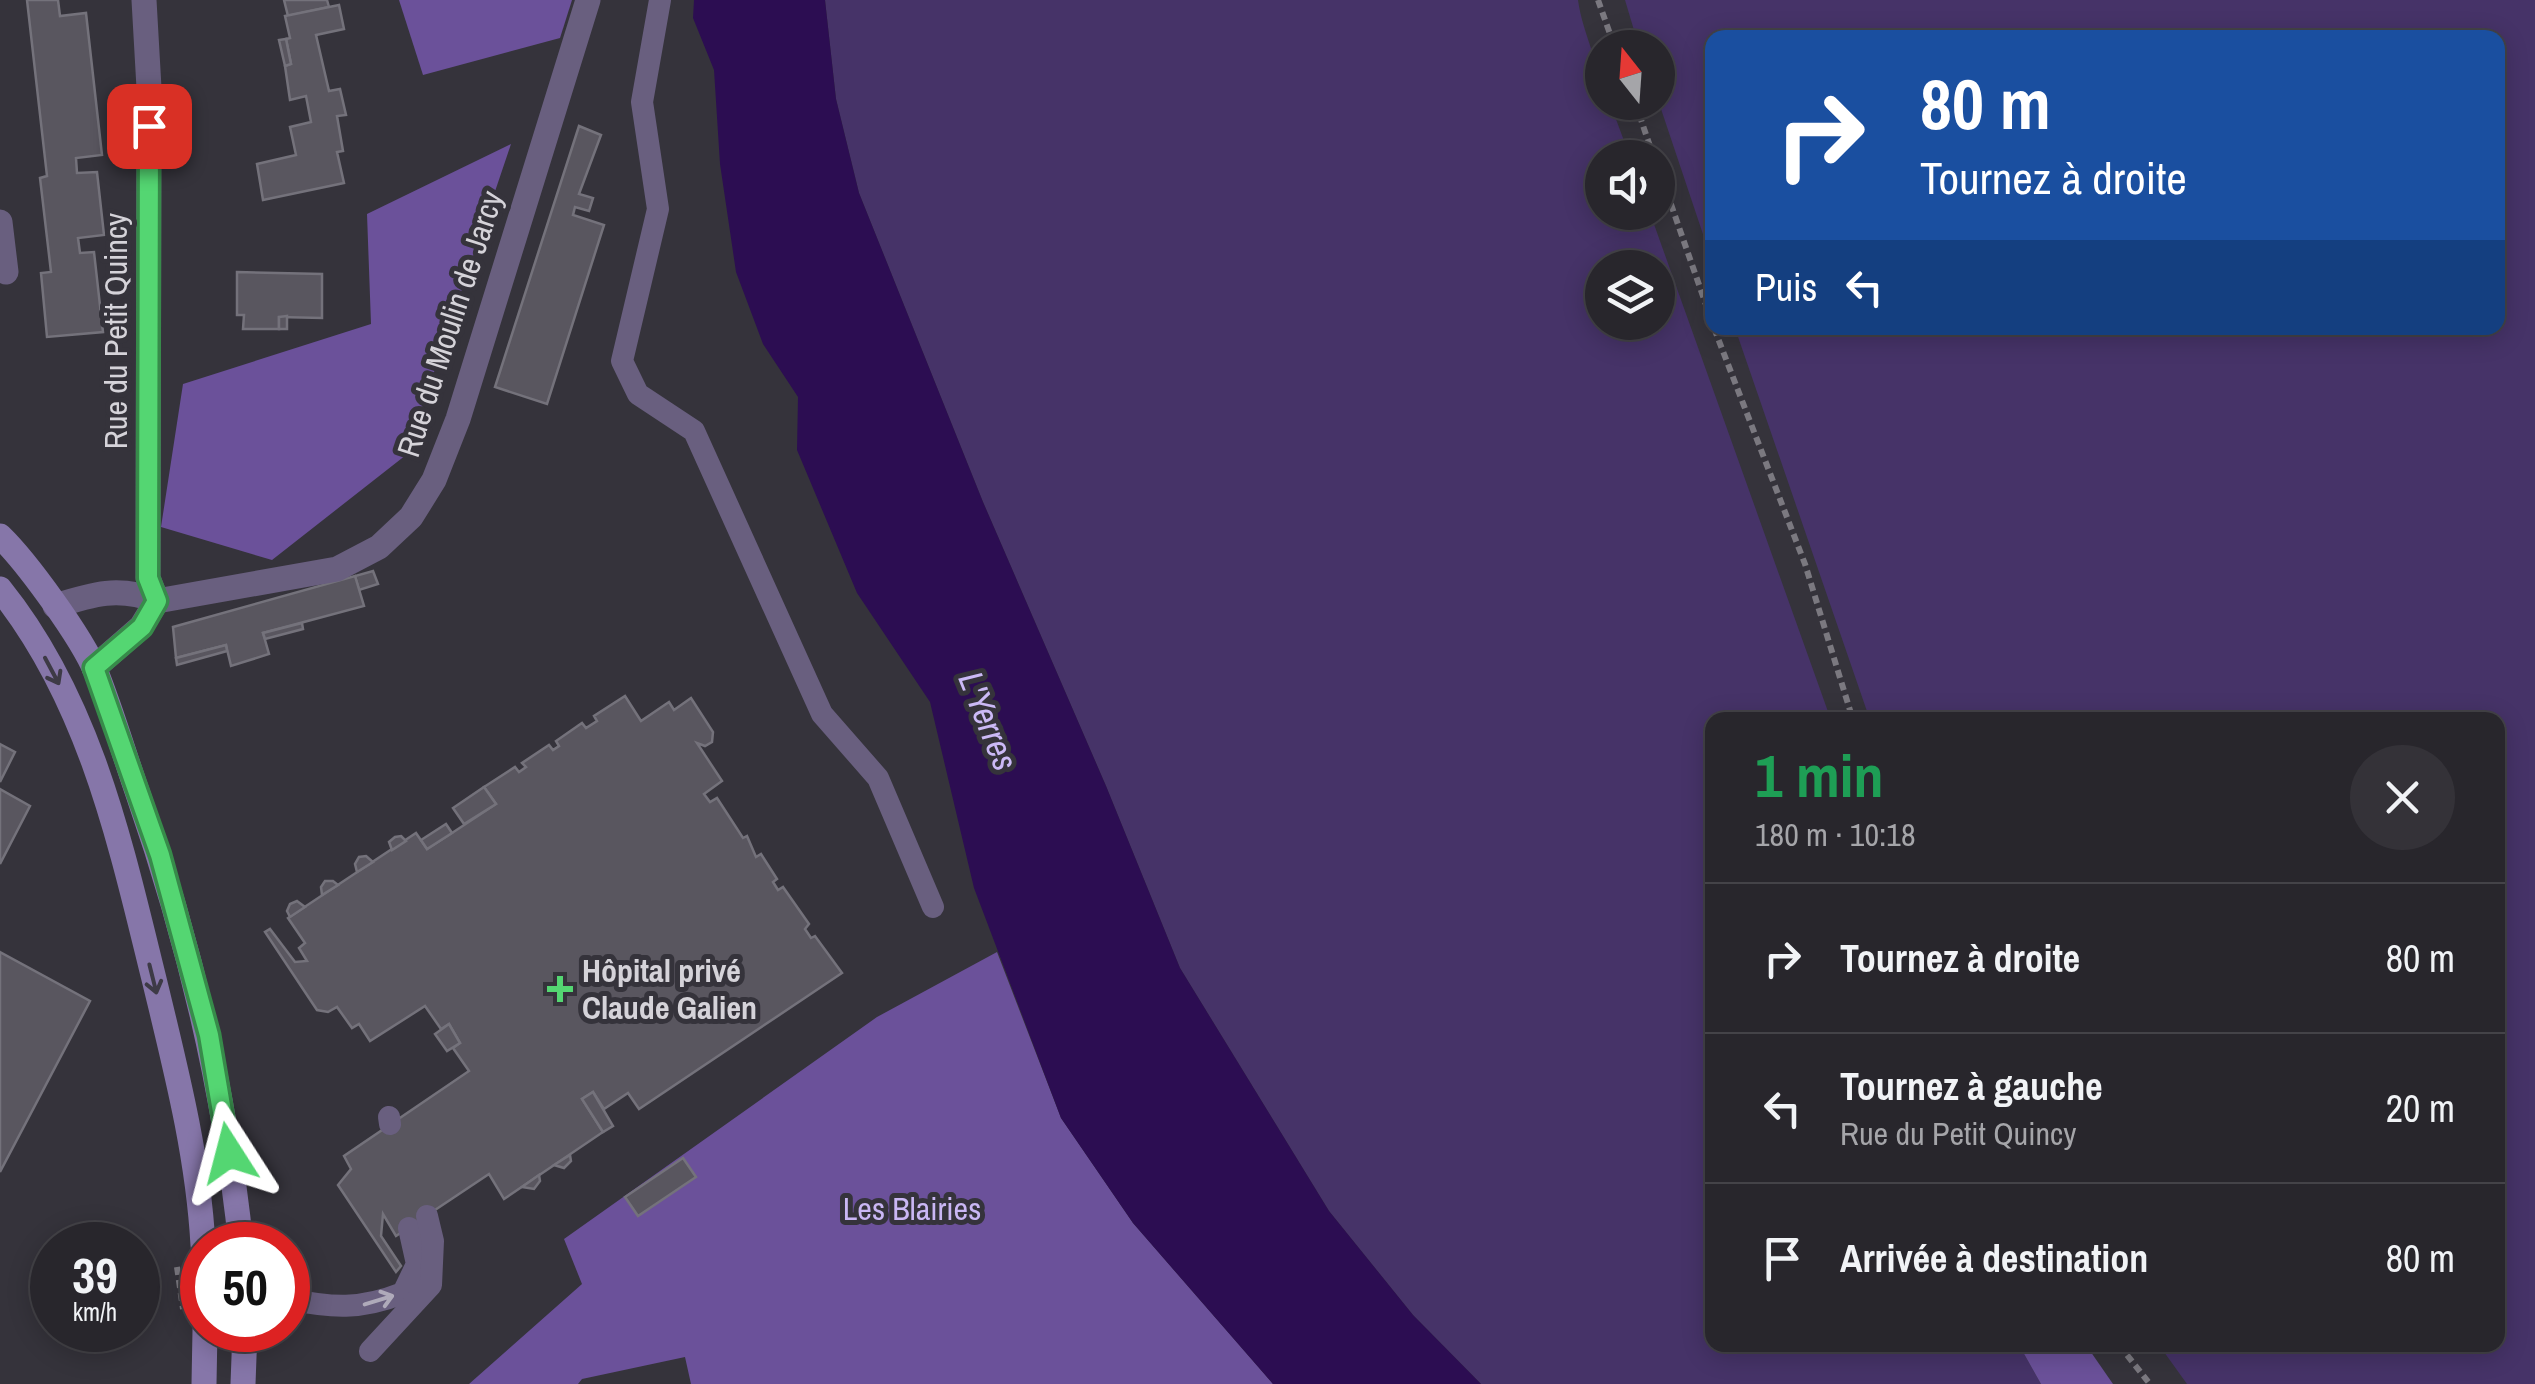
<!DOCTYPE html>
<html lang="fr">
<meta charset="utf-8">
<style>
body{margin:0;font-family:"Archivo Narrow",sans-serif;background:#343238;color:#f1f3f6;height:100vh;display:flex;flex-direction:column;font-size:38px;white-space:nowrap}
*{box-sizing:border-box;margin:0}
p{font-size:32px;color:#a5a5a9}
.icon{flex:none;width:55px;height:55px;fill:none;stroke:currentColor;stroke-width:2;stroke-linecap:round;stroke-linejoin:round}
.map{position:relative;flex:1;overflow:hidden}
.side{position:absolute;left:1705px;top:712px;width:800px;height:640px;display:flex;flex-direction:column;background:#28262c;border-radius:20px;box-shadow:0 5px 25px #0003,0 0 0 2px #444348}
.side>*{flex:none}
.guide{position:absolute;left:1705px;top:30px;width:800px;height:305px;border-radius:20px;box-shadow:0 5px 25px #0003,0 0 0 2px #444348;background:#1a4fa0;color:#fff;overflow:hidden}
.needle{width:65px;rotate:343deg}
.fabs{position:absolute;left:1585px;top:30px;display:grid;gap:20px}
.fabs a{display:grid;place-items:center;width:90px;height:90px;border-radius:50%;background:#28262c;box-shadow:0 5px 25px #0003,0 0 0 2px #444348;font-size:50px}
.speed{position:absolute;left:30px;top:1222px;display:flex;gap:20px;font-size:50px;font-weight:700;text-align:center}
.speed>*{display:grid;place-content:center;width:130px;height:130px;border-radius:50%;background:#28262c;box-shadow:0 5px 25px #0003,0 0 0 2px #444348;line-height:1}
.speed small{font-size:25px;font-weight:400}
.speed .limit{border:15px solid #d22;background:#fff;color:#111}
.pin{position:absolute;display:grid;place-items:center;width:85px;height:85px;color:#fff;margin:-42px;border-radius:20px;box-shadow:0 5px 15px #0006}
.me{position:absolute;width:110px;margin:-55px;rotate:351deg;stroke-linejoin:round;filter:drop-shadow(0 0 8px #0008)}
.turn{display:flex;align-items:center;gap:35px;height:210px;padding:0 50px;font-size:45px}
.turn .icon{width:130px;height:130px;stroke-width:2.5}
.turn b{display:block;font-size:70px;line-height:85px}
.then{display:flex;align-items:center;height:95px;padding:0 50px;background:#0003;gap:20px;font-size:38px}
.round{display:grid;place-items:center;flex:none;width:105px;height:105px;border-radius:52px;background:#343238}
.overview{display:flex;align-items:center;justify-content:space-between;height:170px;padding:0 50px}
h1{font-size:60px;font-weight:700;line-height:75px;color:#1e9e55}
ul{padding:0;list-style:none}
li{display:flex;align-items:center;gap:30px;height:150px;padding:0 50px;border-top:2px solid #444348}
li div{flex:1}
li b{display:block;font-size:38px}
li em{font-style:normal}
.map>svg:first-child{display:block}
.green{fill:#463368;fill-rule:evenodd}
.forest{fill:#6b519a}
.water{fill:#2c0d52}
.building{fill:#59565f;stroke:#74727b;stroke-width:2.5}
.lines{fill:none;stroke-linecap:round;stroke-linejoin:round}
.path{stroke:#7b7980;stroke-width:6;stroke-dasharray:8 5;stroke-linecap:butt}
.service{stroke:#695f7f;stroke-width:22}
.minor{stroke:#695f7f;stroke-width:25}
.secondary{stroke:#8676a9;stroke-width:25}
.oneway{stroke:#3d3a46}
.oneway2{stroke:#afaaba}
.route-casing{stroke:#378b4a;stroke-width:25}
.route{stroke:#54d672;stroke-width:18}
.poi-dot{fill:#54d672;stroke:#35333b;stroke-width:4}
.labels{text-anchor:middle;stroke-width:10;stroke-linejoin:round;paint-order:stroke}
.street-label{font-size:32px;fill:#d5d3d9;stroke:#35333b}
.poi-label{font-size:32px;font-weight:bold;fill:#d5d3d9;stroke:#35333b;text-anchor:start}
.park-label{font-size:32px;fill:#cab7f4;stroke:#35333b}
.water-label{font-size:35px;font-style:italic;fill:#cbb9f6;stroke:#35333b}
</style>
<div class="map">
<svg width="2535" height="1384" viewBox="0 0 2535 1384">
<rect width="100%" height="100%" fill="#35333b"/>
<g class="green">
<path d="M 825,0 L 1578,0 C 1583,36 1602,66 1602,102 L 1610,103 L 1630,157 L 1602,158 L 1602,212 L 1650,213 L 1831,720 L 1712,720 L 1712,1345 L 2019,1345 L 2041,1384 L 1481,1384 L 1413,1315 L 1329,1211 L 1180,968 L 1106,786 L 983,502 L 859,193 L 836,99 ZM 1602,268 L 1658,268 L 1658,322 L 1602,322 Z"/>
<path d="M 1625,0 L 2535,0 L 2535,1384 L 2187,1384 L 2159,1345 L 2498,1345 L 2498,720 L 1870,720 L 1735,328 L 2498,328 L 2498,38 L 1712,38 L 1712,261 L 1658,100 L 1658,48 L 1639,47 Z"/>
</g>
<g class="forest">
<path d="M 399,0 L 572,0 L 560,38 L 423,75 Z"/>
<path d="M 511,144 L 406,455 L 272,560 L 161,527 L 183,384 L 371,324 L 367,214 Z"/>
<path d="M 997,952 L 1061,1118 L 1133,1223 L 1273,1384 L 691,1384 L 685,1357 L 582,1379 L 578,1384 L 469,1384 L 582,1284 L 564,1239 L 877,1017 Z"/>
<path d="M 2019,1345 L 2086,1345 L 2113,1384 L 2041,1384 Z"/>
</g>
<path class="water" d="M 694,0 L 825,0 L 836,99 L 859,193 L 983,502 L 1106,786 L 1180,968 L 1329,1211 L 1413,1315 L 1481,1384 L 1273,1384 L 1133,1223 L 1061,1118 L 974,888 L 930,702 L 857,593 L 797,450 L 798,397 L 763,344 L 736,272 L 720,164 L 714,70 L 693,18 Z"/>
<g class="building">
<path d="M 27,0 L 58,0 L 60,16 L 86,13 L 102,155 L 76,158 L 77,173 L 97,172 L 104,235 L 78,238 L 80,253 L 94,252 L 103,332 L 47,337 L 41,273 L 51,272 L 40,178 L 47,176 Z"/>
<path d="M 284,0 L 327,0 L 329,7 L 288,16 Z"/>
<path d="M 339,5 L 344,29 L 316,35 L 329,91 L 340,89 L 346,115 L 337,116 L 343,151 L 337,152 L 344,183 L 263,200 L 257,164 L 296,155 L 290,127 L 311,122 L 306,96 L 290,100 L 285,66 L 291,64 L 286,39 L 290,38 L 285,16 Z"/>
<path d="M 286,39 L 291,64 L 285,66 L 279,40 Z"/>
<path d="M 579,126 L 601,135 L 579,194 L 593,198 L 589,211 L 575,207 L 573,215 L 604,225 L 547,404 L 495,387 Z"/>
<path d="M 237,272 L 322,274 L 322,318 L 279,317 L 279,329 L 243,329 L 244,315 L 237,315 Z"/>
<path d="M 287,316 L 287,329 L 279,329 L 279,317 Z"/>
<path d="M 373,571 L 378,584 L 359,590 L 355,576 Z"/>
<path d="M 355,576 L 364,606 L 263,633 L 269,654 L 231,666 L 226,645 L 176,658 L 173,627 Z"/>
<path d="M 302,623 L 303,629 L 265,639 L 263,633 Z"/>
<path d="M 226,645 L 227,651 L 177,665 L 176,658 Z"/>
<path d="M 625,696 L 641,721 L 669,702 L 674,710 L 691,698 L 713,732 L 712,742 L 705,746 L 697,743 L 722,781 L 704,794 L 710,802 L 717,798 L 743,838 L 747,836 L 756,857 L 761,854 L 777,879 L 773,882 L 778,890 L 783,887 L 809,924 L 805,929 L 811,938 L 815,936 L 842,973 L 639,1109 L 628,1093 L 604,1109 L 593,1092 L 582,1099 L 603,1132 L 504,1199 L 489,1174 L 396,1236 L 383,1214 L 381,1236 L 401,1266 L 396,1272 L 338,1185 L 351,1169 L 344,1156 L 469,1071 L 453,1048 L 460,1043 L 449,1024 L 441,1029 L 425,1006 L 370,1041 L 359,1024 L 352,1028 L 337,1007 L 328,1012 L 317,1010 L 265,932 L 270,929 L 295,962 L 307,961 L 299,948 L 305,943 L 288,918 L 416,833 L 427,849 L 452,833 L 496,804 L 484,787 L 515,767 L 519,772 L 526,767 L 522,763 L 549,745 L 553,750 L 559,746 L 556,741 L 582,723 L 586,728 L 597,721 L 594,716 Z"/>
<path d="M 0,744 L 15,752 L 0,782 Z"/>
<path d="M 484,787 L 496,804 L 464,824 L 453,808 Z"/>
<path d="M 0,789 L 30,806 L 0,864 Z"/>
<path d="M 446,824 L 452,833 L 427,849 L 421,840 Z"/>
<path d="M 401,836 L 406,841 L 392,850 L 389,842 L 395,837 Z"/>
<path d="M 366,856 L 373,862 L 357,872 L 355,864 L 359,857 Z"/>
<path d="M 325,881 L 333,881 L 338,885 L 322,895 L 321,887 Z"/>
<path d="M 297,901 L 305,907 L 290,917 L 287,911 L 290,904 Z"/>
<path d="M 0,952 L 90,1001 L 0,1172 Z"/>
<path d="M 449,1024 L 460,1043 L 447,1051 L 435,1034 Z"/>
<path d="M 593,1092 L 613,1126 L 603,1132 L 582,1099 Z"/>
<path d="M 570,1155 L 571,1161 L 564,1168 L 554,1165 Z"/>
<path d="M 683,1158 L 696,1177 L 638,1216 L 625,1197 Z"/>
<path d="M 539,1175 L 540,1181 L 534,1189 L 522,1187 Z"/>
</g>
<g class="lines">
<g class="path">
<path d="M 1598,0 L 1615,48"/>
<path d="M 1635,102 L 1654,158"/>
<path d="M 1658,167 L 1712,322"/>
<path d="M 1714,328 L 1805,564 L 1853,720"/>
<path d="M 177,1267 L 183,1309"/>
<path d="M 2119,1345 L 2150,1384"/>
</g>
<g class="service">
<path d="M 660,0 L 642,102 L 658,209 L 622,361 L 638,394 L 694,431 L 822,714 L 878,778 L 933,907"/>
<path d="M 389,1117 L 390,1124"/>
<path d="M 288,1299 C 332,1308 360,1310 403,1293 L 417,1264 L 409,1228"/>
<path d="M 370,1351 L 431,1285 L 433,1241 L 427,1216"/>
</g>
<g class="minor">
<path d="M 144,0 L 149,88 L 148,578 L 157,601"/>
<path d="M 0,222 L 6,272"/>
<path d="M 157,601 L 337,569 L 379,547 L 411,517 L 434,480 L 458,419 L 588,0"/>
<path d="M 55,606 C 93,594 119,586 157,601"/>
<path d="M 94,668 L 141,627 L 157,601"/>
</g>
<g class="secondary">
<path d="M 0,536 C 27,562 82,638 96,672 C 112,712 124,754 138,794 C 189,941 225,1091 241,1245"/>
<path d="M 0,589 C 91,702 121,846 155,983 C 176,1070 198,1155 203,1245"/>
<path d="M 204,1384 L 205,1330"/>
<path d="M 243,1384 L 245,1330"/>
</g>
</g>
<defs><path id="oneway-shaft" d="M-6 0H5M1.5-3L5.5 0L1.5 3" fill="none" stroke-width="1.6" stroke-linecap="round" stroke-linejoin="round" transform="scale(2.5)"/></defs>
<g class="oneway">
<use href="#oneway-shaft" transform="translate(52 671) rotate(62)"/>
<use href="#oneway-shaft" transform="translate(153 979) rotate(76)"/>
</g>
<use class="oneway2" href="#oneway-shaft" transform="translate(379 1300) rotate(-17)"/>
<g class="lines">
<g class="route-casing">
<path id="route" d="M 149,126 L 148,578 L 157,601 L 142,627 L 94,668 L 160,855 L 209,1035 L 229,1153"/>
</g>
<use href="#route" class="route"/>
</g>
<path class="poi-dot" d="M555 974h10v10h10v10h-10v10h-10v-10h-10v-10h10z"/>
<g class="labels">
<g class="street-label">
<text transform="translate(450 324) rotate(-72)" y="11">Rue du Moulin de Jarcy</text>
<text transform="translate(116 331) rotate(-90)" y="11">Rue du Petit Quincy</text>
</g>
<g class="poi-label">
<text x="582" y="982">Hôpital privé<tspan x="582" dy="37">Claude Galien</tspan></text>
</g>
<g class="park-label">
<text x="912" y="1220">Les Blairies</text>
</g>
<g class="water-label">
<text transform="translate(988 721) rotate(68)" y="12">L'Yerres</text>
</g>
</g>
</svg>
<div class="fabs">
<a><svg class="needle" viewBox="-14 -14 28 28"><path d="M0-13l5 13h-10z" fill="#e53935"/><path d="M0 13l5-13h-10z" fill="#a5a5a9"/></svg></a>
<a><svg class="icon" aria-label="sound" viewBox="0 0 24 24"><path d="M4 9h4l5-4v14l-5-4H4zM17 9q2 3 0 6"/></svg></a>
<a><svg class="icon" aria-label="layers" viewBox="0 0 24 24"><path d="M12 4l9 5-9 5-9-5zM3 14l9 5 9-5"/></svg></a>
</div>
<div class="speed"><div>39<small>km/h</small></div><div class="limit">50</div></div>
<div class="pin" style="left:149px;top:126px;background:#d93025"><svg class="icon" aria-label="arrive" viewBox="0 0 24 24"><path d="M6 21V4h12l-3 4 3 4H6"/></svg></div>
<svg class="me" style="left:229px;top:1153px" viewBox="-20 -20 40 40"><path d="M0-17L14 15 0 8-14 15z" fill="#54d672" stroke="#fff" stroke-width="4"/></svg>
<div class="guide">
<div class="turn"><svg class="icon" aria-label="right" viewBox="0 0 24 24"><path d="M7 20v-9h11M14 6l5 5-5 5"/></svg><div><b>80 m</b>Tournez à droite</div></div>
<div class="then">Puis<svg class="icon" aria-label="left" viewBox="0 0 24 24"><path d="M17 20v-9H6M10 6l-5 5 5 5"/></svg></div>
</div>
<section class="side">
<div class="overview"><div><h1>1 min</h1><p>180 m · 10:18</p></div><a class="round"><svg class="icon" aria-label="close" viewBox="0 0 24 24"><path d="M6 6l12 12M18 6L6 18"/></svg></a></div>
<ul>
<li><svg class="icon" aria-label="right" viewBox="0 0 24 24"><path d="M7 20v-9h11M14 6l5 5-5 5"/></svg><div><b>Tournez à droite</b></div><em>80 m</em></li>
<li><svg class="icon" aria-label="left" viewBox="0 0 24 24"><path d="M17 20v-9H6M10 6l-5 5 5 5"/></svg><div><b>Tournez à gauche</b><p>Rue du Petit Quincy</p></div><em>20 m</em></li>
<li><svg class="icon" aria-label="arrive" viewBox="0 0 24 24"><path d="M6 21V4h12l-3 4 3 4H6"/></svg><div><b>Arrivée à destination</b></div><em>80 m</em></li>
</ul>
</section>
</div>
